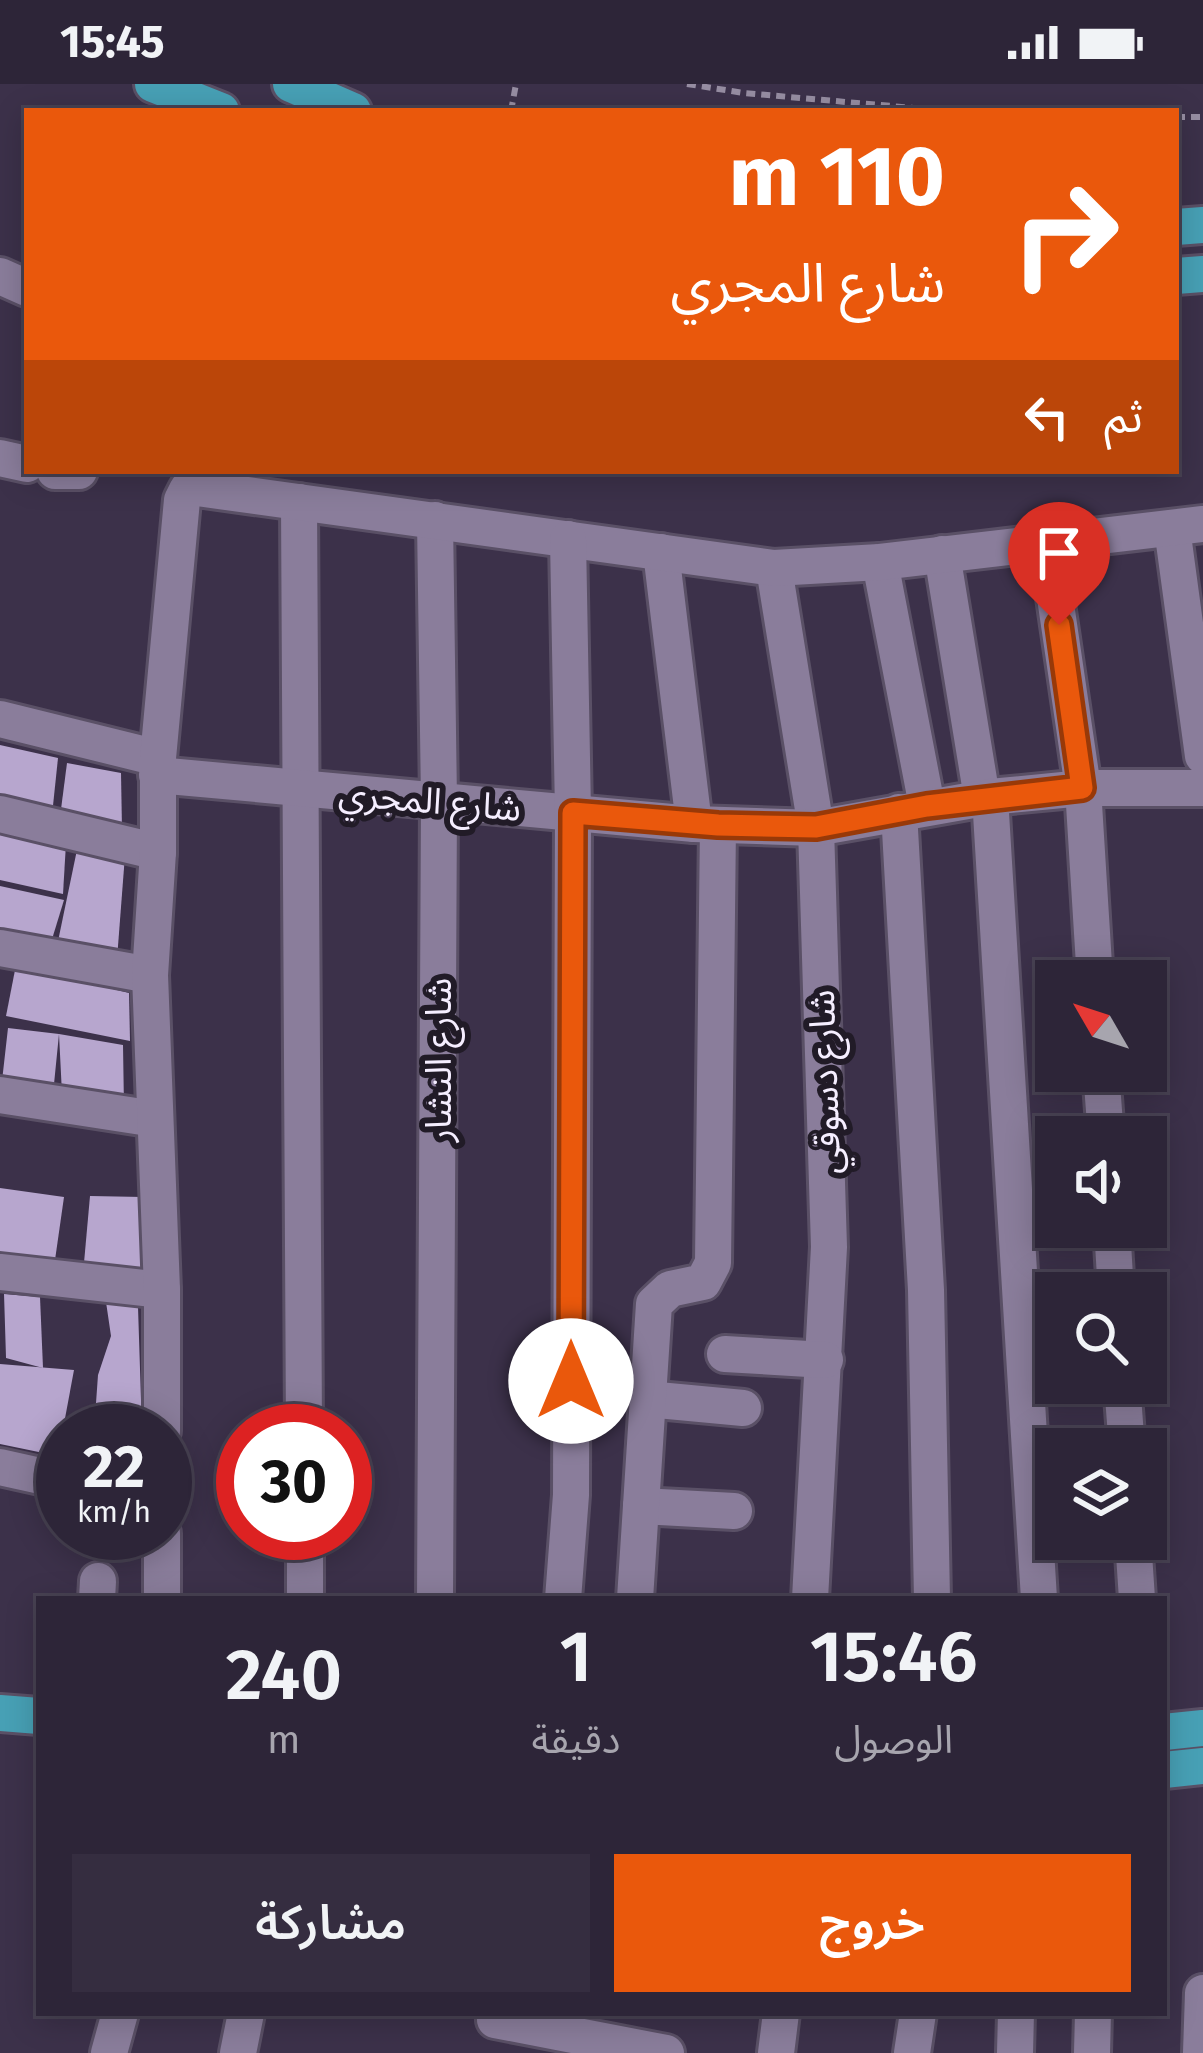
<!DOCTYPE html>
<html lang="ar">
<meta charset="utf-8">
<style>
body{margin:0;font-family:"Fira Sans","Noto Sans Arabic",sans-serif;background:#352d40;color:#f1f3f6;direction:rtl;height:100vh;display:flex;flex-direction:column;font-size:45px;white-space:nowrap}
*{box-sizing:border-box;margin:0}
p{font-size:39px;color:#a7a5ae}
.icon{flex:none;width:66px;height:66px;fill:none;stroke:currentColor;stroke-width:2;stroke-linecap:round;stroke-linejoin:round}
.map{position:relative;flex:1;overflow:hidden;direction:ltr}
.side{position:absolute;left:36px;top:1512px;width:1131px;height:420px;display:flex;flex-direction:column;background:#2d2538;border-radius:0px;box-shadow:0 6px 30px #0003,0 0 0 3px #484253;direction:rtl}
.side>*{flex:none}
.guide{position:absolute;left:24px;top:24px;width:1155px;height:366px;border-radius:0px;box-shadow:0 6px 30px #0003,0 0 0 3px #484253;direction:rtl;background:#ea580c;color:#fff;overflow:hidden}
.needle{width:78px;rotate:309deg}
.controls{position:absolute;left:1035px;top:876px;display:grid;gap:24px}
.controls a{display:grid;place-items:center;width:132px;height:132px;border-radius:0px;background:#2d2538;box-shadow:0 6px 30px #0003,0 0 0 3px #484253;font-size:60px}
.speed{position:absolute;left:36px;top:1320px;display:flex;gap:24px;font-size:60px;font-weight:700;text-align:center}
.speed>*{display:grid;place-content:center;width:156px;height:156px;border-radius:50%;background:#2d2538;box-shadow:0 6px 30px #0003,0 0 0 3px #484253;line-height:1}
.speed small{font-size:30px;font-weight:400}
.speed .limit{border:18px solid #d22;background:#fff;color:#111}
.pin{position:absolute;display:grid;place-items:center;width:102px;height:102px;color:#fff;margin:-123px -51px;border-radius:50% 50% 50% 0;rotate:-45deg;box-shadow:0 0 12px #0007}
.pin .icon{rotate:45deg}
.me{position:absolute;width:132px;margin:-66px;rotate:0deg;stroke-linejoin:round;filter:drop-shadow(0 0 9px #0008)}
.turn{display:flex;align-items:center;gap:42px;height:252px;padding:0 36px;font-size:54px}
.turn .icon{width:156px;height:156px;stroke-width:2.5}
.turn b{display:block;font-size:84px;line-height:102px}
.then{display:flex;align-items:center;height:114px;padding:0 36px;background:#0003;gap:24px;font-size:45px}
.eta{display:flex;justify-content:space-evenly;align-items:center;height:204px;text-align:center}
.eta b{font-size:72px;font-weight:600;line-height:84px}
.primary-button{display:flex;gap:24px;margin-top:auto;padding:24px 36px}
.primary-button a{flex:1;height:138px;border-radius:0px;background:#ea580c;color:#fff;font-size:48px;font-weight:600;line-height:138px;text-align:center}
.primary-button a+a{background:#352d40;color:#f1f3f6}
.status{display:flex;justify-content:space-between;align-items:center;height:84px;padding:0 60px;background:#2d2538;direction:ltr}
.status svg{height:33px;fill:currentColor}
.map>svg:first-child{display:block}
.building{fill:#b7a6ce}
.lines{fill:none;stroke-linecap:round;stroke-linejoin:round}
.minor-casing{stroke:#5a5066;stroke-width:42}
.major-casing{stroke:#5a5066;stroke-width:42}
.path{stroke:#978ea3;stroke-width:6;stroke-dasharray:9 6;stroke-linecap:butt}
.minor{stroke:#8a7d9b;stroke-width:36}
.major{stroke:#47a0b5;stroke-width:36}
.route-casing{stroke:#983908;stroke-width:30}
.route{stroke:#ea580c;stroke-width:21}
.labels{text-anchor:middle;stroke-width:12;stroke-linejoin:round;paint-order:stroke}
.street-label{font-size:36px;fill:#f5eeff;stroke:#211b27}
</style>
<div class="status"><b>15:45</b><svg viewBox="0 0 49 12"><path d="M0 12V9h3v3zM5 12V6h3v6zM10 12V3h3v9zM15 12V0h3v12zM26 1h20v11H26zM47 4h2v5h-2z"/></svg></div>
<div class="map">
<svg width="1203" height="1969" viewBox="0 0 1203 1969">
<rect width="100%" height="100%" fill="#3c314a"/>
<g class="building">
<path d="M 0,661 L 58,674 L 52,731 L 0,721 Z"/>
<path d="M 67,679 L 121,689 L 122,746 L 60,733 Z"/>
<path d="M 0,745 L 66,759 L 63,810 L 0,796 Z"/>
<path d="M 78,761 L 125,771 L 117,875 L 57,862 Z"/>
<path d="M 0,802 L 64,816 L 49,865 L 0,854 Z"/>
<path d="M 16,881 L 129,909 L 130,957 L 6,932 Z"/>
<path d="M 8,944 L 59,950 L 123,961 L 124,1024 L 62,1010 L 59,950 L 53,1010 L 2,997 Z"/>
<path d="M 0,1104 L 64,1113 L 54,1183 L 0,1175 Z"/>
<path d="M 90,1112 L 143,1113 L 146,1189 L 83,1190 Z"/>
<path d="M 4,1210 L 40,1213 L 43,1284 L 6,1274 Z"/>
<path d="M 106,1218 L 138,1223 L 142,1347 L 94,1347 L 98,1291 L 111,1252 Z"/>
<path d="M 0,1280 L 74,1286 L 58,1372 L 0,1360 Z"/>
</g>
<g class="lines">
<g class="minor-casing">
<g id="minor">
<path d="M 0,192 L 27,204"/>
<path d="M 0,374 L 27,380"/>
<path d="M 55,387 L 79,387"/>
<path d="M 299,418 L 304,1347"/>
<path d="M 435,436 L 439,717 L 435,1515"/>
<path d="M 1172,444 L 1203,672"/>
<path d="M 1047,459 L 1083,704 L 1095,897"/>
<path d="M 661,468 L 694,740"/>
<path d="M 942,470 L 982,714"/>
<path d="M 880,478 L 927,722"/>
<path d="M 774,484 L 816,744 L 829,1163 L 810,1515"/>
<path d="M 0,635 L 158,674"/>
<path d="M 157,691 L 694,740 L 816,744 L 990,713 L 1083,704 L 1203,704"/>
<path d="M 990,713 L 1039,1515"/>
<path d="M 899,728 L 926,1206 L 932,1515"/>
<path d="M 0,730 L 158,768"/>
<path d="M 0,864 L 150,891"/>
<path d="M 1101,987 L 1106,1053"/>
<path d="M 0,1011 L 155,1035"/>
<path d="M 1112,1143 L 1116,1209"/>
<path d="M 0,1188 L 162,1206"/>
<path d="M 725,1270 L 825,1276"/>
<path d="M 1122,1299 L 1127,1365"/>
<path d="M 647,1315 L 743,1324"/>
<path d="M 162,1347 L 162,1206 L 150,891 L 158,768 L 158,674 L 182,416 L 187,406 L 197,404 L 774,484 L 880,478 L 1203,440"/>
<path d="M 0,1383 L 63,1397"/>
<path d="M 641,1422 L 734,1427"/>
<path d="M 162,1449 L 162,1515"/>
<path d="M 305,1449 L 305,1515"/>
<path d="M 1133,1455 L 1137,1515"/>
<path d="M 97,1515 L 98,1497"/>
<path d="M 563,1515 L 571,1411 L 573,729 L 568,455"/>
<path d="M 635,1515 L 654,1220 L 670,1205 L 703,1198 L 713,1179 L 718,741"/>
<path d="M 495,1936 L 666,1969"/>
<path d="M 109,1969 L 120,1929"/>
<path d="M 238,1969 L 246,1929"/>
<path d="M 776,1969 L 781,1929"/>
<path d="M 912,1969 L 918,1929"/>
<path d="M 1015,1969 L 1016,1929"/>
<path d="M 1092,1969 L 1093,1929"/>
<path d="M 1201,1969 L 1203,1909"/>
</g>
</g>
<g class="major-casing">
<g id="major">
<path d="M 153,0 L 221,27"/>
<path d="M 291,0 L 353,27"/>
<path d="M 1176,143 L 1203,141"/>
<path d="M 1176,192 L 1203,190"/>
<path d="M 0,1629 L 39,1632"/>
<path d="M 1164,1648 L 1203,1644"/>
<path d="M 1164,1686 L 1203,1682"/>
</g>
</g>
<g class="path">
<path d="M 687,0 L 744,9 L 948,27"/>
<path d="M 511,27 L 516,0"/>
<path d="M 1176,33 L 1203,33"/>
</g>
<use href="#minor" class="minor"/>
<use href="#major" class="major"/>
</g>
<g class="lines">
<g class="route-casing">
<path id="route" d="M 571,1297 L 573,729 L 718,741 L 816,743 L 927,722 L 1082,704 L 1059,541"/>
</g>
<use href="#route" class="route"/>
</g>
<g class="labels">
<g class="street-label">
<text transform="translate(430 716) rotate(5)" y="13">شارع المجري</text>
<text transform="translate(438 976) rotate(-90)" y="13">شارع النشار</text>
<text transform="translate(824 998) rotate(-92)" y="13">شارع دسوقي</text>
</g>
</g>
</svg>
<div class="controls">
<a><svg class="needle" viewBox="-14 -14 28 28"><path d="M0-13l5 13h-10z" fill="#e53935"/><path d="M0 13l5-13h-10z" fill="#a7a5ae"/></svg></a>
<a><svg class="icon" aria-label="sound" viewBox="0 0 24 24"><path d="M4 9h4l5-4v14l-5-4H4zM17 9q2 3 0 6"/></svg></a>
<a><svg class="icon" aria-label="search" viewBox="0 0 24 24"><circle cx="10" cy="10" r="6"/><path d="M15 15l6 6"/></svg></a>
<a><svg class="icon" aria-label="layers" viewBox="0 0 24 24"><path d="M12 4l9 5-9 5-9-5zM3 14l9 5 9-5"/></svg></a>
</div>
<div class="speed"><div>22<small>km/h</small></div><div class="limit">30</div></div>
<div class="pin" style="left:1059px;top:541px;background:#d93025"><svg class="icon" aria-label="arrive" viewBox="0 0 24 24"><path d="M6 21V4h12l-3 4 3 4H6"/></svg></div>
<svg class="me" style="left:571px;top:1297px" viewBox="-20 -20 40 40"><circle r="19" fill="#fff"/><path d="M0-13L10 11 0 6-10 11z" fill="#ea580c"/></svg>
<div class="guide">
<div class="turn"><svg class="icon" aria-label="right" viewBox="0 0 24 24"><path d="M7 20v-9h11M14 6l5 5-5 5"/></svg><div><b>110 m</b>شارع المجري</div></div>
<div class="then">ثم<svg class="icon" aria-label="left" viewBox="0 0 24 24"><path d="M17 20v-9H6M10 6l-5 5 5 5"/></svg></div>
</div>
<section class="side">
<div class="eta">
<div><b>15:46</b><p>الوصول</p></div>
<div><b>1</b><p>دقيقة</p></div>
<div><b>240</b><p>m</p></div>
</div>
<div class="primary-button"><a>خروج</a><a>مشاركة</a></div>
</section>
</div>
